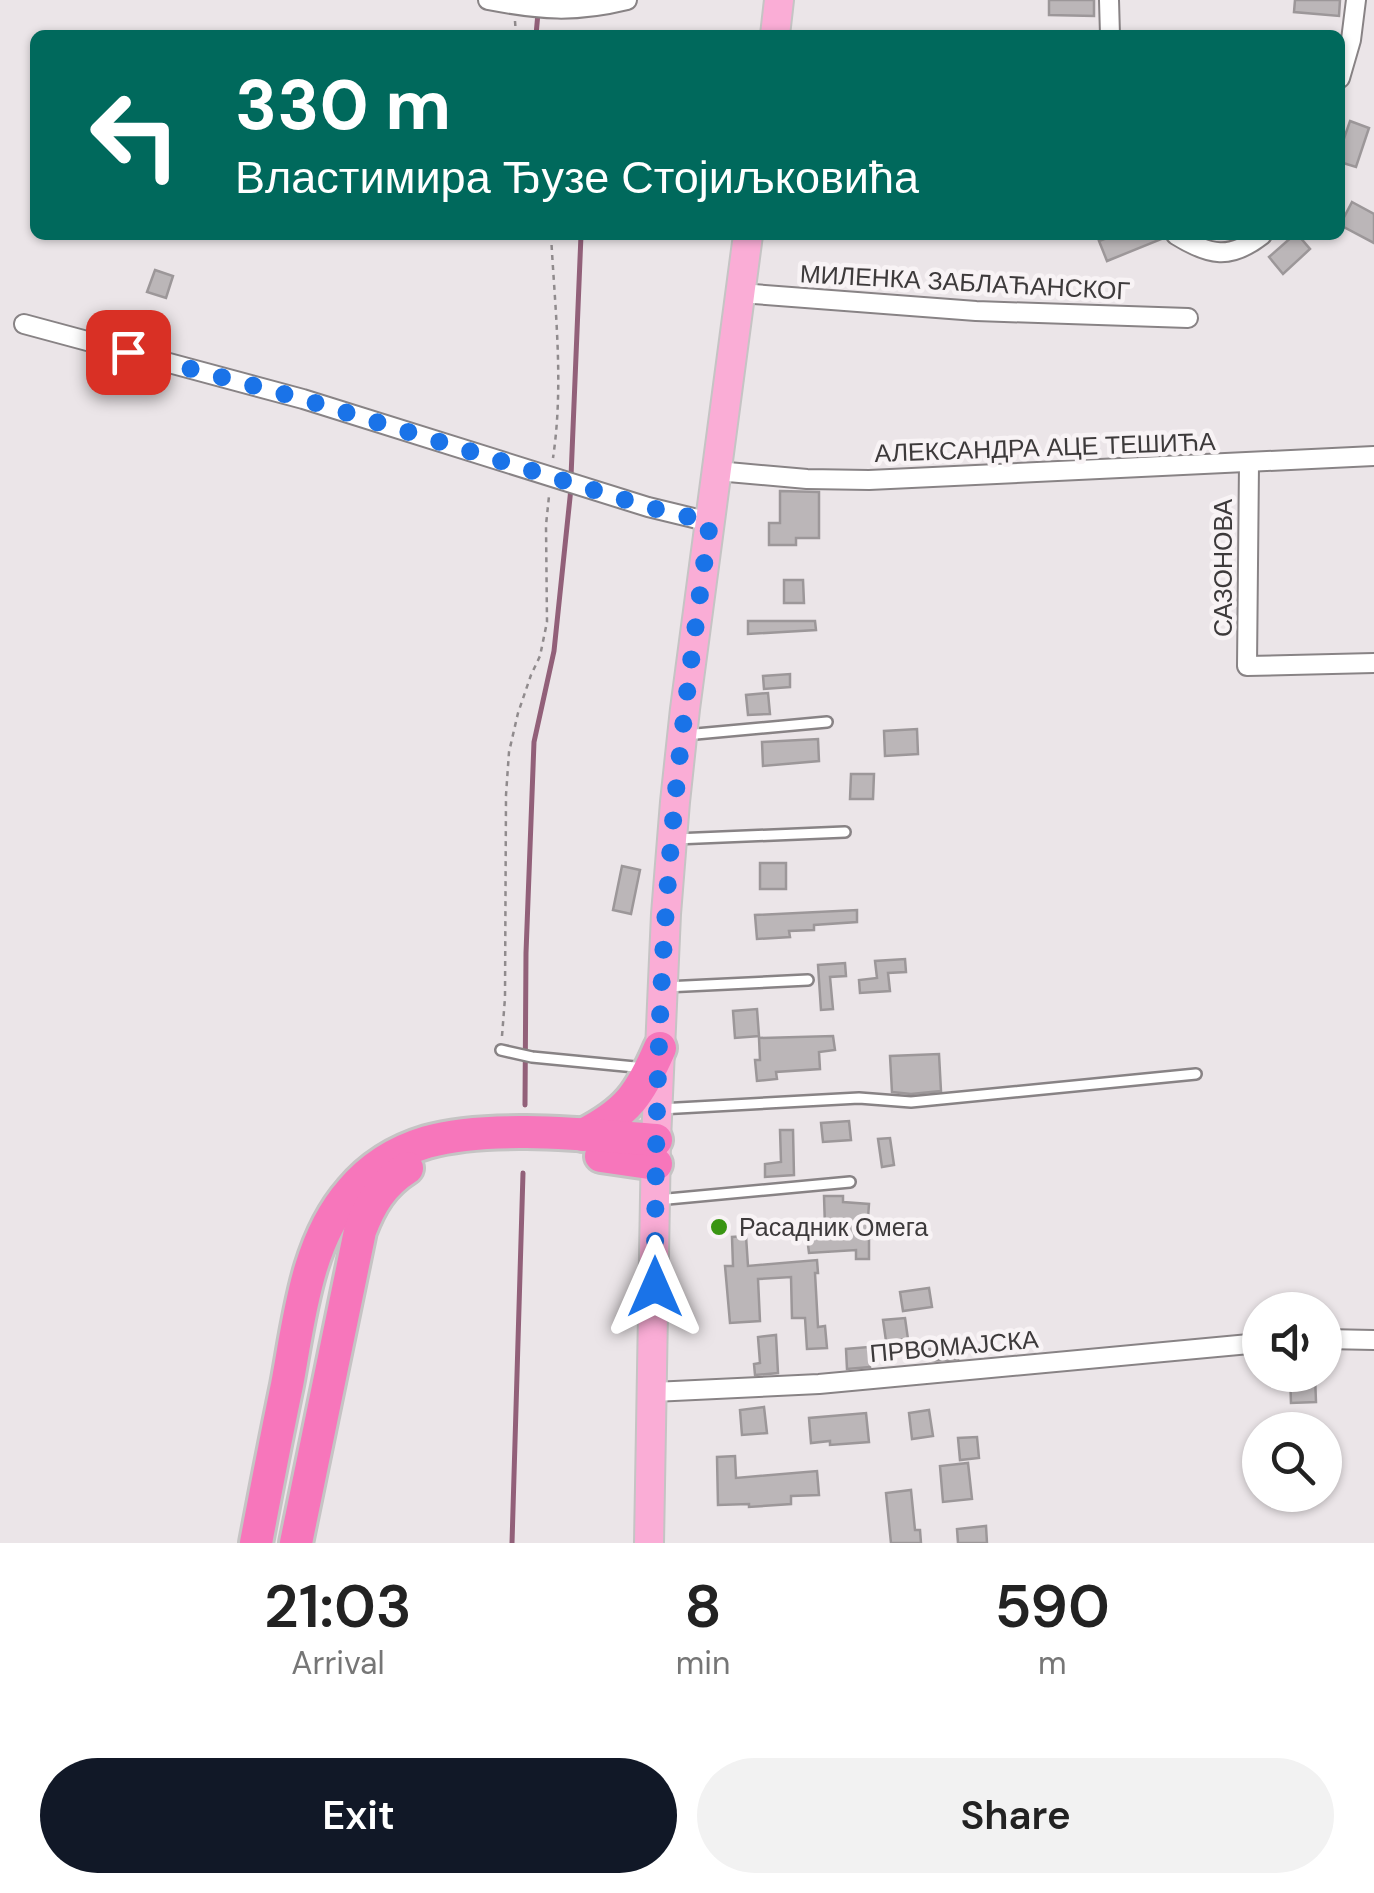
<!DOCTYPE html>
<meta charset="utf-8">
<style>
body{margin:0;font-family:"DM Sans",sans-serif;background:#f2f2f2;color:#222;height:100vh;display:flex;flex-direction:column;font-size:38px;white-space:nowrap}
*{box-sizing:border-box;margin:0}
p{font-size:32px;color:#767676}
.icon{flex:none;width:55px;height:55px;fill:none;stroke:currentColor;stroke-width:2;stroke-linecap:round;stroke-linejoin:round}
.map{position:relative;height:1543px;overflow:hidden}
.panel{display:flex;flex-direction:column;background:#fff;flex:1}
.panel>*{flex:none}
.hud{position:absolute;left:30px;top:30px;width:1315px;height:210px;border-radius:15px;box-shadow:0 2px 8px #0004;background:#00695c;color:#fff;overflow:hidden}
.controls{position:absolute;left:1242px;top:1292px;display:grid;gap:20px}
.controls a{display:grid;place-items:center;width:100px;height:100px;border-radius:50%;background:#fff;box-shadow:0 2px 8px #0004;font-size:50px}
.pin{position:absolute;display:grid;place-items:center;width:85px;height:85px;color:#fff;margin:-42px;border-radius:20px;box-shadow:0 5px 15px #0006}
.me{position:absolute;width:110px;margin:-55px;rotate:0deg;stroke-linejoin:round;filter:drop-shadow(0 0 8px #0008)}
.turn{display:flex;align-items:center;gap:35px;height:210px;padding:0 40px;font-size:45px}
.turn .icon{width:130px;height:130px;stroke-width:2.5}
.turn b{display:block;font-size:70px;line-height:85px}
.eta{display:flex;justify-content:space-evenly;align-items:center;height:170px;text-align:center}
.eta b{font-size:60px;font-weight:600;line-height:70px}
.primary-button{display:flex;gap:20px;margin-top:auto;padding:20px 40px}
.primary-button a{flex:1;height:115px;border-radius:60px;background:#111827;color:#fff;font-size:40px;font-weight:600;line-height:115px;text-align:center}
.primary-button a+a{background:#f2f2f2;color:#222}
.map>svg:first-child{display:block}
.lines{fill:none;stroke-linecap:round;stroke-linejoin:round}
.stream{stroke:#926079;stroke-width:5}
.building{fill:#bbb6b8;stroke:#9c9799;stroke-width:2.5}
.service-casing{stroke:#888385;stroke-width:14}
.minor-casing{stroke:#888385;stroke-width:22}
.primary-casing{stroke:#c5c4c4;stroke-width:32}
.motorway-casing{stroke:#c5c4c4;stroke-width:38}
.path{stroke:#908b8d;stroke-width:2.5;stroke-dasharray:5 5;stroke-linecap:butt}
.service{stroke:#fff;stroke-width:9}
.minor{stroke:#fff;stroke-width:18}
.primary{stroke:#faadd6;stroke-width:28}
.motorway{stroke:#f776bb;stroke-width:32}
.route{stroke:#1a73e8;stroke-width:18;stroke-dasharray:0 32.4}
.poi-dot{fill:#399512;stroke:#f8f3f5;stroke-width:4}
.labels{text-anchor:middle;stroke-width:9;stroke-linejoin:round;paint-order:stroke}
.street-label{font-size:25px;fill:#3d3a3b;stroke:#f8f3f5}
.poi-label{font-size:25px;fill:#3d3a3b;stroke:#f8f3f5;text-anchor:start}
</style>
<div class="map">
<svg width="1374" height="1543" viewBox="0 0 1374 1543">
<rect width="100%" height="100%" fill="#ebe5e8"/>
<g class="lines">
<g class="stream">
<path d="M 536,35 L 538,13"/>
<path d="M 571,477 L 581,235"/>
<path d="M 525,1105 L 526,953 L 534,742 L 554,651 L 571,488"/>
<path d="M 512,1543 L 523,1173"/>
</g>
</g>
<g class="building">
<path d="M 1049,0 L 1094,0 L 1094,16 L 1049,15 Z"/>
<path d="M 1295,0 L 1340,0 L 1339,16 L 1294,12 Z"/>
<path d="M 1350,121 L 1369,128 L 1356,167 L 1340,162 L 1340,150 Z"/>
<path d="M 1352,202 L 1374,214 L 1374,243 L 1340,225 Z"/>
<path d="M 1115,235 L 1164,235 L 1164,238 L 1107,261 L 1099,241 Z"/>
<path d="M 1294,235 L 1298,235 L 1310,249 L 1283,274 L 1269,257 Z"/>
<path d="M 155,270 L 173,276 L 166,298 L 147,292 Z"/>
<path d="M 780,491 L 819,492 L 819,538 L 796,538 L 796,545 L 769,545 L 769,523 L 780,523 Z"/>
<path d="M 784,580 L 803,580 L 804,603 L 784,603 Z"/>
<path d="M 748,621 L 815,621 L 816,630 L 748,634 Z"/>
<path d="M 790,674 L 790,687 L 764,689 L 763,676 Z"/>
<path d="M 768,693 L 770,714 L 748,715 L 746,695 Z"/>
<path d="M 917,729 L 918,754 L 885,756 L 884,731 Z"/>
<path d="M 818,739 L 819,761 L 763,766 L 762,742 Z"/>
<path d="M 851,774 L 874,774 L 873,799 L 850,799 Z"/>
<rect x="760" y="863" width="26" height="26"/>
<path d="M 622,866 L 640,870 L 631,914 L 613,910 Z"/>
<path d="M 857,910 L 857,922 L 814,925 L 814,930 L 789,931 L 790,937 L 757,939 L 755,915 Z"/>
<path d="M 905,959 L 906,972 L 888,973 L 890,991 L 860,993 L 859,980 L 877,978 L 875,961 Z"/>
<path d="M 845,963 L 846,976 L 830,977 L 833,1009 L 821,1010 L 818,965 Z"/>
<path d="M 757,1009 L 759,1036 L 735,1038 L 733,1011 Z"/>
<path d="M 833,1036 L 835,1050 L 819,1052 L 820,1069 L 776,1072 L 777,1079 L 757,1081 L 755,1060 L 760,1060 L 759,1038 Z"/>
<path d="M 939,1054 L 941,1091 L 911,1094 L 892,1092 L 890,1056 Z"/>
<path d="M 849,1121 L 851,1140 L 823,1142 L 821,1123 Z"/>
<path d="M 780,1130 L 793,1130 L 794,1175 L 765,1177 L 765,1164 L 781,1162 Z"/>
<path d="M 890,1138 L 894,1165 L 882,1167 L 878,1139 Z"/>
<path d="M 824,1196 L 843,1196 L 843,1202 L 869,1204 L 867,1233 L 869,1233 L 869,1259 L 856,1259 L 856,1250 L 809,1253 L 806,1229 L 825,1227 Z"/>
<path d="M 746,1236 L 748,1266 L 817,1260 L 818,1273 L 815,1273 L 818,1327 L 825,1326 L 827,1348 L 807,1349 L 805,1318 L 792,1318 L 791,1277 L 758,1279 L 760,1321 L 730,1323 L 725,1266 L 733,1266 L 732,1237 Z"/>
<path d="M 929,1288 L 932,1307 L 903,1311 L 900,1292 Z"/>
<path d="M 905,1318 L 908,1339 L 886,1341 L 883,1320 Z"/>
<path d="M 776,1335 L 778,1373 L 755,1375 L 754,1364 L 760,1363 L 758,1337 Z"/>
<path d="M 956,1346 L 958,1359 L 930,1361 L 929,1349 Z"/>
<path d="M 868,1347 L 870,1367 L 847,1369 L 846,1349 Z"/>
<path d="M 1290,1375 L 1315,1375 L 1316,1402 L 1291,1403 Z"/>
<path d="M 764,1407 L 767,1433 L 742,1435 L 740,1410 Z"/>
<path d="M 929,1410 L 933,1436 L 912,1439 L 909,1413 Z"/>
<path d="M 866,1413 L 869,1442 L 830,1445 L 830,1441 L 811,1443 L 809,1418 Z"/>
<path d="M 977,1437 L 979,1458 L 960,1460 L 958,1438 Z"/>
<path d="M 735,1456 L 736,1478 L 817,1471 L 819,1495 L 791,1496 L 791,1504 L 749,1507 L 749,1504 L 718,1505 L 717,1457 Z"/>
<path d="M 968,1463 L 972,1499 L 943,1502 L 940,1466 Z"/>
<path d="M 911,1490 L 915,1530 L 920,1530 L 921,1543 L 891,1543 L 886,1493 Z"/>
<path d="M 986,1526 L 987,1543 L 958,1543 L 957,1529 Z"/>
</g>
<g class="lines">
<g class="service-casing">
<g id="service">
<path d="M 685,735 L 827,722"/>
<path d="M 675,839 L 845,832"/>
<path d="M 665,987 L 808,980"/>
<path d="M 501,1050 L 532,1057 L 635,1067 L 641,1070"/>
<path d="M 660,1109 L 859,1098 L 911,1102 L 1196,1074"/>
<path d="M 657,1200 L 850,1182"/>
</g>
</g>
<g class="minor-casing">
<g id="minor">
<path d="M 488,0 C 541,10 574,13 627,0"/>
<path d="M 1109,0 L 1110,35"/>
<path d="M 1340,78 L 1351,40 L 1356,0"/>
<path d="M 1176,235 C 1210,256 1230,260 1262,235"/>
<path d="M 740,293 L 976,311 L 1188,318"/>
<path d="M 24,324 L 303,399 L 648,507 L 710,522"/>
<path d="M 1249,464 L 1247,666 L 1374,663"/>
<path d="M 717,471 L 807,479 L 869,480 L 1374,456"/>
<path d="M 1325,1339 L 1374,1340"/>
<path d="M 653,1392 L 819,1384 L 1260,1343"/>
</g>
</g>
<g class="primary-casing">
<g id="primary">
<path d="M 775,35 L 779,0"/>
<path d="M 649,1543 L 656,1140 L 666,914 L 675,802 L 685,709 L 748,235"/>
</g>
</g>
<g class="motorway-casing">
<g id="motorway">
<path d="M 583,1135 C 628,1112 640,1094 660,1048"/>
<path d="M 601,1156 L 656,1164"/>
<path d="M 256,1543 C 266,1490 276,1438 287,1385 C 299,1321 306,1242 351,1191 C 371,1167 397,1151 427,1142 C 490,1124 590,1135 656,1140"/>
<path d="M 296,1543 L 360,1231 C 370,1204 382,1184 407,1168"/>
</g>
</g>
<g class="path">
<path d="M 515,21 L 516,35"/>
<path d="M 551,235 C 555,310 564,384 553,458"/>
<path d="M 502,1036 L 505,998 L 506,795 L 509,752 L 518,713 L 531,675 L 540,656 L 547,622 L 546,525 L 549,496"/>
</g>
<use href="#service" class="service"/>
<use href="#minor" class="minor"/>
<use href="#primary" class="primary"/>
<use href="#motorway" class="motorway"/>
</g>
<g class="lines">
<path class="route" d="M 128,352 L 303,399 L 648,507 L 710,522 C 697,615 684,708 675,801 C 659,962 655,1125 655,1287"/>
</g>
<circle class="poi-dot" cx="719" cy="1227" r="10"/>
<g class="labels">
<g class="street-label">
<text transform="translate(965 282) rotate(3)" y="9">МИЛЕНКА ЗАБЛАЋАНСКОГ</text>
<text transform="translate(1045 447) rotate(-2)" y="9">АЛЕКСАНДРА АЦЕ ТЕШИЋА</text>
<text transform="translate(1223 568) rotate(-90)" y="9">САЗОНОВА</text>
<text transform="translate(954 1346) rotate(-5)" y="9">ПРВОМАЈСКА</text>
</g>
<g class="poi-label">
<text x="739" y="1236">Расадник Омега</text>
</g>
</g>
</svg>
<div class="controls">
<a><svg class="icon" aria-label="sound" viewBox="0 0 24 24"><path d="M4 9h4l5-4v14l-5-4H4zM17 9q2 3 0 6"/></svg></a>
<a><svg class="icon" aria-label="search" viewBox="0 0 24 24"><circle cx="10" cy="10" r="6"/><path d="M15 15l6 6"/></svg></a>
</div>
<div class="pin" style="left:128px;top:352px;background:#d93025"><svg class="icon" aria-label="arrive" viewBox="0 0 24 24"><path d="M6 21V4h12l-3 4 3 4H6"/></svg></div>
<svg class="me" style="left:655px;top:1287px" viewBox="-20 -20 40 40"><path d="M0-17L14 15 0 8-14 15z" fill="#1a73e8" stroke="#fff" stroke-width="4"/></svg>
<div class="hud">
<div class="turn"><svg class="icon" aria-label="left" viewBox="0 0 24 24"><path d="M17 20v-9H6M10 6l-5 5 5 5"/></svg><div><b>330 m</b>Властимира Ђузе Стојиљковића</div></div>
</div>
</div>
<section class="panel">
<div class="eta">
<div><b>21:03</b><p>Arrival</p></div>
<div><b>8</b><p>min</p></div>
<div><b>590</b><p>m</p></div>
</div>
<div class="primary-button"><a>Exit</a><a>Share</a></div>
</section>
